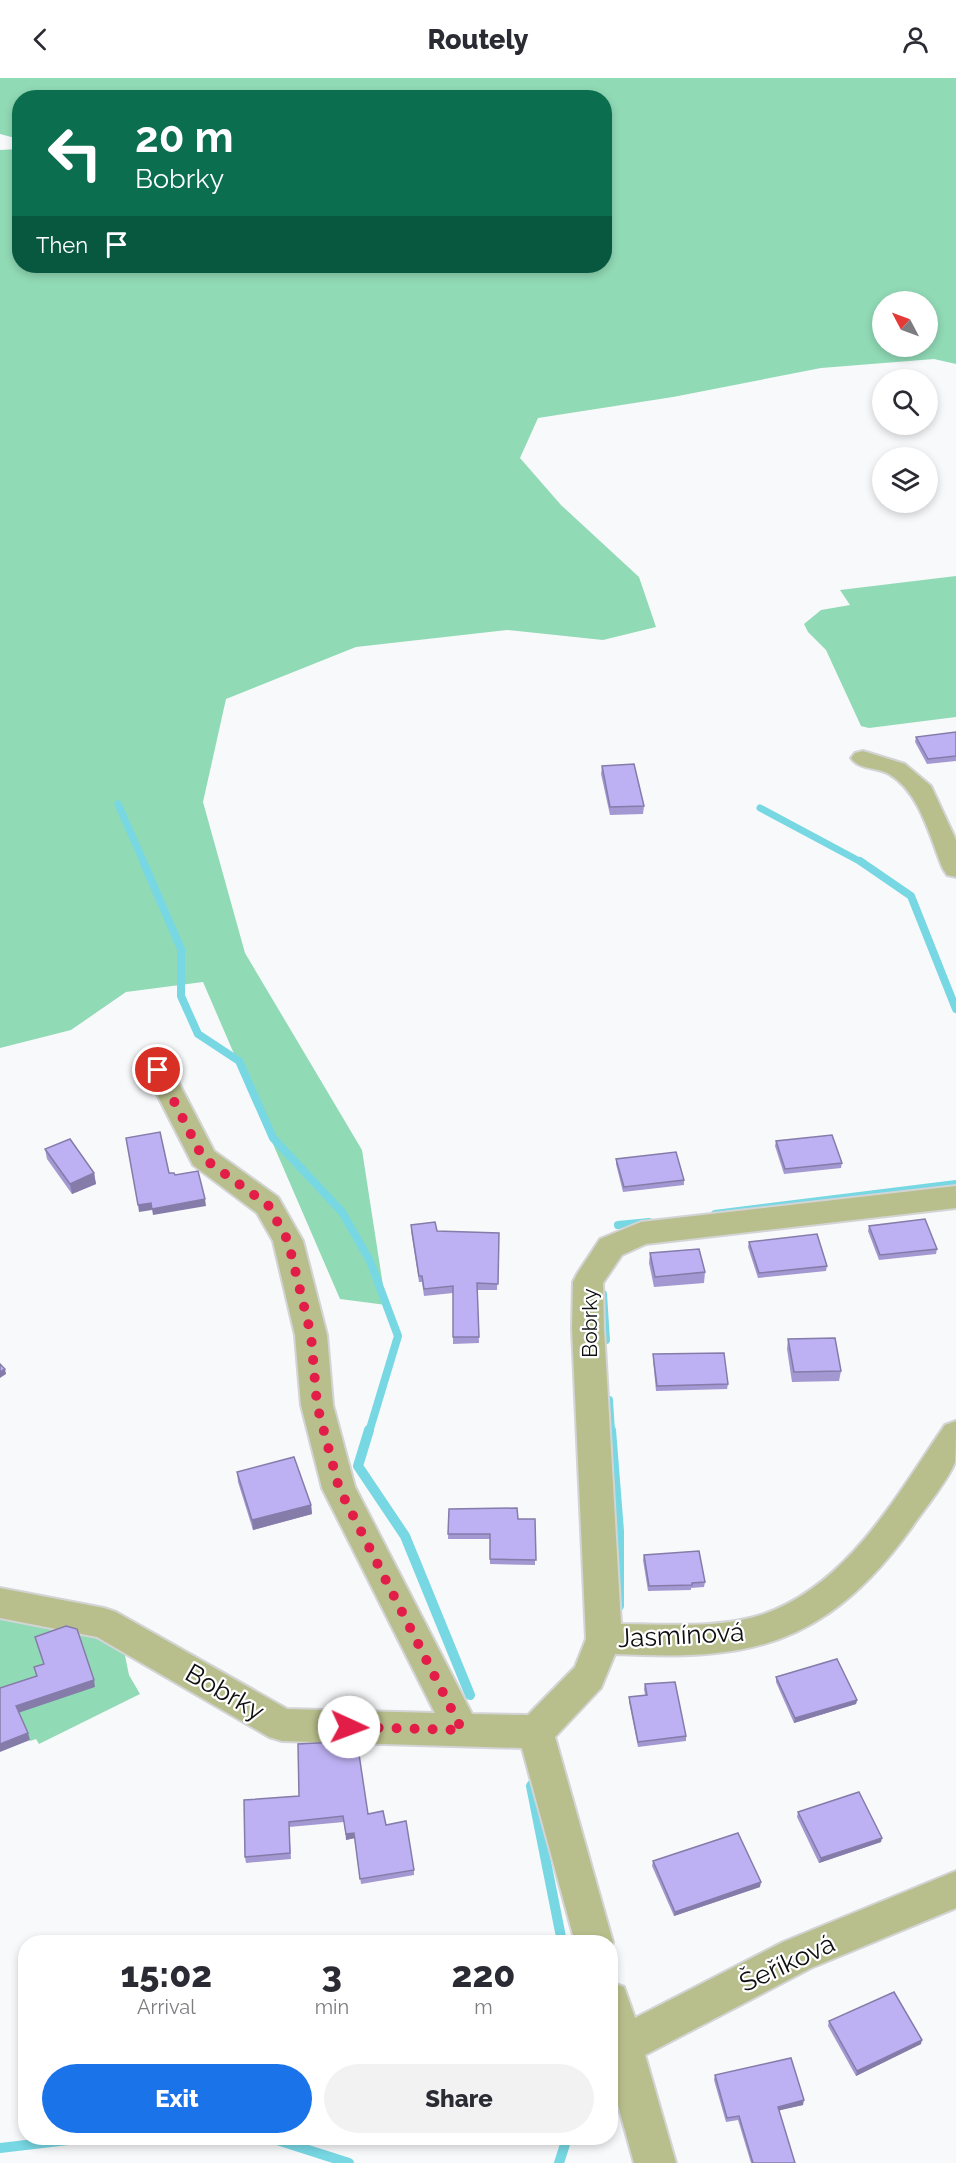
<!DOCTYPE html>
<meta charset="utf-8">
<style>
body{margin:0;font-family:Raleway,sans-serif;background:#f2f2f3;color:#2b2b33;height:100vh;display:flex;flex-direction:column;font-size:22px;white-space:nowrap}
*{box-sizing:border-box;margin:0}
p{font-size:20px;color:#7c7c81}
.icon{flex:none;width:33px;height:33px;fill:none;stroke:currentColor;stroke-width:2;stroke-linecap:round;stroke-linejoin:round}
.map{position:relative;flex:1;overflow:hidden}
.details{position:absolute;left:18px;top:1857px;width:600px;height:210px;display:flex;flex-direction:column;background:#fff;border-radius:24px;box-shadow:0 3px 9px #0003}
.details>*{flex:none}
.banner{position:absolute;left:12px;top:12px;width:600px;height:183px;border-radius:24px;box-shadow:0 3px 9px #0003;background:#0b6e4f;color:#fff;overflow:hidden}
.needle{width:39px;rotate:311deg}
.buttons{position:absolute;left:872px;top:213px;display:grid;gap:12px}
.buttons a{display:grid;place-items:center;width:66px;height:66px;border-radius:50%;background:#fff;box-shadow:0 3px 9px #0003;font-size:30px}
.pin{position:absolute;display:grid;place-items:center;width:51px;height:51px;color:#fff;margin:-26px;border:3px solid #fff;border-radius:50%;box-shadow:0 2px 6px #0007}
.me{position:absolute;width:66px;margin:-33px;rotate:92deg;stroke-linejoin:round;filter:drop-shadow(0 0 4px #0008)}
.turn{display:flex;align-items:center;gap:21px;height:126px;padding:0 24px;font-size:27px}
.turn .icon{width:78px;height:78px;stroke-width:2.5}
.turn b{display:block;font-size:42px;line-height:51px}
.then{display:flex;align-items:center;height:57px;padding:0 24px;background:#0003;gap:12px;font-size:22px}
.eta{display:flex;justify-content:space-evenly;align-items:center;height:102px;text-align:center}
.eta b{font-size:36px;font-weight:800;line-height:42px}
.button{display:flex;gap:12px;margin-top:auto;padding:12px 24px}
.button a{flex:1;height:69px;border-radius:36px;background:#1a73e8;color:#fff;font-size:24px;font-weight:800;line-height:69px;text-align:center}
.button a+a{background:#f2f2f3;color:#2b2b33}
header{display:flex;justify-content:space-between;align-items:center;height:78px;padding:0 24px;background:#fff;font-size:27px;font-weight:800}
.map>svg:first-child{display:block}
.green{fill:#91dab6;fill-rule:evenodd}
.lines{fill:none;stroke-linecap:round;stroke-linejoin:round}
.stream-far2{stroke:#77d7e3;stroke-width:7}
.stream-far1{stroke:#77d7e3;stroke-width:8}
.stream{stroke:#77d7e3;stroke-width:10}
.street-casing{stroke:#d3d4d5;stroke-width:4}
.street{fill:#b9bf8c;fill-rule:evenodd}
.wall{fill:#a398d1}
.shaded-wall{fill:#857caa}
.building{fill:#beb1f3;stroke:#857caa;stroke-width:1.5}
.route{stroke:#e11d48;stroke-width:10;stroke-dasharray:0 18}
.labels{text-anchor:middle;stroke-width:4.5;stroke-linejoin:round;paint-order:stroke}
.street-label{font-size:21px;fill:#0e0f0f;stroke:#fff}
.near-street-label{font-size:26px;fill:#0e0f0f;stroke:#fff}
</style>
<header><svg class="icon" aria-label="back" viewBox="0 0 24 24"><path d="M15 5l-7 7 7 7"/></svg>Routely<svg class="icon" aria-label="person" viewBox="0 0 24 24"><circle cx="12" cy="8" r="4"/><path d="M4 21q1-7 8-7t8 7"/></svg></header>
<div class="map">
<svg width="956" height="2085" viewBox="0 0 956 2085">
<rect width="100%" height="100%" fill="#f8f9fb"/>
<g class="green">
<path d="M 0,0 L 956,0 L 956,286 L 934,281 L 821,290 L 673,319 L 538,340 L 520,380 L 561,427 L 639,499 L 656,549 L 603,562 L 507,552 L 356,569 L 226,621 L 203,724 L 245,875 L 362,1072 L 386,1227 L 340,1221 L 203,904 L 126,914 L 71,952 L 0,970 L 0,72 L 19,71 L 20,188 L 604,188 L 604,20 L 20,20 L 19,61 L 0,56 ZM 882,224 L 927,224 L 927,268 L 882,268 Z"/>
<path d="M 956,498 L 956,639 L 869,650 L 861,648 L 826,572 L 808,554 L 804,546 L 821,532 L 850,527 L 840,512 Z"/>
<path d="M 0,1538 L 79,1549 L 123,1568 L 129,1597 L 140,1616 L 39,1666 L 36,1661 L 30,1663 L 13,1626 L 0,1627 Z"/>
</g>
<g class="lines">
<g class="stream-far2">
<path d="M 118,726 L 144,785"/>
<path d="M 760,730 L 863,785"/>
</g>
<g class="stream-far1">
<path d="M 143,783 L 181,871 L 181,918 L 198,956 L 239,983 L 273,1060 L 342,1134 L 370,1183 L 398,1258 L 369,1354"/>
<path d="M 860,783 L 911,818 L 956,931"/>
<path d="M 715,1136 L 956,1106"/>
<path d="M 618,1147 L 649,1144"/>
<path d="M 603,1216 L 606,1262"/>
<path d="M 609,1322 L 611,1354"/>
</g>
<g class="stream">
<path d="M 369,1352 L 358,1388 L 405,1458 L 470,1617"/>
<path d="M 611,1352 L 619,1453 L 619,1528"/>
<path d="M 537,1700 L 531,1708 L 562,1864"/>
<path d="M 236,2060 L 277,2062 L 349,2085"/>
<path d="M 0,2070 L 85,2060"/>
<path d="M 559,2085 L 567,2060"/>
</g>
<g class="street-casing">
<g id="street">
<path d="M 863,673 L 905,686 L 931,708 L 956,762 L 956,799 L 947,797 L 943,791 C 930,760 920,714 889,696 C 877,689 859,692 851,680 L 855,675 Z"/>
<path d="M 158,981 L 168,984 L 214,1073 L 278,1119 L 303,1163 L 327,1257 L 333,1327 L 355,1409 L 472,1636 L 528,1637 L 575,1589 L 586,1561 L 572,1251 L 573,1204 L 577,1196 L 600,1161 L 641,1144 L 956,1108 L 956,1130 L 646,1166 L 622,1177 L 603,1205 L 604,1251 L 621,1546 C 666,1546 717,1551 761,1537 C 848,1508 896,1418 945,1347 L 956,1343 C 956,1355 956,1373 955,1384 C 949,1401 923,1433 912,1449 C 862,1519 805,1567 716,1575 C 683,1579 649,1577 615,1576 L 601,1610 L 555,1659 L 613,1864 L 610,1871 L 610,1864 L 575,1864 L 522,1670 L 282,1663 L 269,1659 L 97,1559 L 0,1540 L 0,1510 L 104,1530 L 116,1534 L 287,1631 L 435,1635 L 322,1410 L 301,1327 L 295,1257 L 273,1163 L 257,1135 L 193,1087 L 144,991 L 148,984 Z"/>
<path d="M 956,1793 L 956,1830 L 811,1890 L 645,1977 L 676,2085 L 634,2085 L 610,1998 L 610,1904 L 624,1909 L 635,1940 L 783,1864 Z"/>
</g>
</g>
<use href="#street" class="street"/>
</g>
<g class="wall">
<path d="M 956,654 L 956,683 L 927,686 L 915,664 L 916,659 Z"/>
<path d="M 602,688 L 644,728 L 643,736 L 610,737 L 601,696 Z"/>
<path d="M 776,1063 L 842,1085 L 841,1090 L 784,1096 L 775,1068 Z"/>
<path d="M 45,1071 L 94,1095 L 96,1106 L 72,1116 L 47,1081 Z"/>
<path d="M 616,1081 L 684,1102 L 684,1107 L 623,1114 L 616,1086 Z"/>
<path d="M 411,1147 L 437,1153 L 499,1155 L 497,1212 L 477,1212 L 479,1265 L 453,1266 L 453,1215 L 424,1218 L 422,1204 L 419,1204 L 411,1153 Z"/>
<path d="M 869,1148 L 937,1171 L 936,1176 L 879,1182 L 868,1153 Z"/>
<path d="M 749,1164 L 827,1188 L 826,1193 L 758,1200 L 748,1169 Z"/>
<path d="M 650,1175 L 705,1194 L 704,1205 L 654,1209 L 649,1185 Z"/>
<path d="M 788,1261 L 841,1293 L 839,1303 L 792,1304 L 787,1271 Z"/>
<path d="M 653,1276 L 728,1306 L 727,1311 L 656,1313 L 653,1282 Z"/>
<path d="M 237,1394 L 311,1427 L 312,1436 L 253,1452 L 238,1404 Z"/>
<path d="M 449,1431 L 518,1441 L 535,1441 L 535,1487 L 490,1486 L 490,1461 L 448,1461 Z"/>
<path d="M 644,1477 L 705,1504 L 704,1509 L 691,1510 L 691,1512 L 648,1513 L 643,1482 Z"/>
<path d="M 776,1599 L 857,1622 L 856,1626 L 794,1645 L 776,1604 Z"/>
<path d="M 645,1606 L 686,1658 L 686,1663 L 638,1669 L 629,1624 L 629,1619 L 645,1617 L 644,1611 Z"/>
<path d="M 299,1718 L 368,1736 L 386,1747 L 414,1792 L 414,1797 L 361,1806 L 355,1760 L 346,1762 L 344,1744 L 289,1749 L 291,1781 L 246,1785 L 245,1779 Z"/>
<path d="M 798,1734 L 881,1764 L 819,1785 L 797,1739 Z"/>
<path d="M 653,1783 L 760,1809 L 674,1838 L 652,1788 Z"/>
<path d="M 829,1943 L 921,1966 L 856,1998 L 828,1948 Z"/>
<path d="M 715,1997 L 803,2027 L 779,2032 L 795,2085 L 751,2085 L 738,2042 L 726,2044 L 714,2002 Z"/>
</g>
<g class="shaded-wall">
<path d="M 94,1095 L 96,1106 L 72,1116 L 70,1106 Z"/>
<path d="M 205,1121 L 206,1128 L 153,1137 L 152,1131 Z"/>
<path d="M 151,1125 L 152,1132 L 139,1134 L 138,1127 Z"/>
<path d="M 5,1291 L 6,1296 L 0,1300 L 0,1294 Z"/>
<path d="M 311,1427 L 312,1436 L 253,1452 L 252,1442 Z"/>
<path d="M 94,1602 L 95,1609 L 18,1635 L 16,1628 Z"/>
<path d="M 857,1622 L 856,1626 L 794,1645 L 795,1640 Z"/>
<path d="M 28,1655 L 30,1662 L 0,1674 L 0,1666 Z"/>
<path d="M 354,1755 L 355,1760 L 346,1762 L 346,1756 Z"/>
<path d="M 882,1760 L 881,1764 L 819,1785 L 821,1780 Z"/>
<path d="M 761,1804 L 760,1809 L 674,1838 L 675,1834 Z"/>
<path d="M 922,1962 L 921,1966 L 856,1998 L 857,1993 Z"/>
<path d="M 804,2022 L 803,2027 L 777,2033 L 778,2029 Z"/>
</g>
<g class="building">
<path d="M 956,654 L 956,678 L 928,681 L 916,659 Z"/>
<path d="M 634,686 L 644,728 L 610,729 L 602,688 Z"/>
<path d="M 160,1054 L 169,1095 L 174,1095 L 175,1097 L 198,1093 L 205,1121 L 152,1131 L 151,1125 L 138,1127 L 126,1060 Z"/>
<path d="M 832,1057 L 842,1085 L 785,1091 L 776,1063 Z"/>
<path d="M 70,1061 L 94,1095 L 70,1106 L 45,1071 Z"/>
<path d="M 676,1074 L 684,1102 L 624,1109 L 616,1081 Z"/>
<path d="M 925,1141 L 937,1171 L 880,1177 L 869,1148 Z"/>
<path d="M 435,1144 L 437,1153 L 499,1155 L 498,1206 L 477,1205 L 479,1259 L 453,1259 L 453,1208 L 424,1211 L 422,1198 L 419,1198 L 411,1147 Z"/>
<path d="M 817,1156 L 827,1188 L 759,1195 L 749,1164 Z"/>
<path d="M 699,1171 L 705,1194 L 655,1199 L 650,1175 Z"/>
<path d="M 835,1260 L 841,1293 L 794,1294 L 788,1261 Z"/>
<path d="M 724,1275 L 728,1306 L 657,1308 L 653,1276 Z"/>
<path d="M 0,1286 L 5,1291 L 0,1294 Z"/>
<path d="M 294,1379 L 311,1427 L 252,1442 L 237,1394 Z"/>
<path d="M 517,1430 L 518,1441 L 535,1441 L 536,1482 L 490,1481 L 490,1456 L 448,1456 L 449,1431 Z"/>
<path d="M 699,1473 L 705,1504 L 692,1505 L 692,1507 L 649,1508 L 644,1477 Z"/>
<path d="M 66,1548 L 77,1551 L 94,1602 L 16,1628 L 28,1655 L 0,1666 L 0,1610 L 37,1598 L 34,1589 L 44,1586 L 35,1559 Z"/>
<path d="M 837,1581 L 857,1622 L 795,1640 L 776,1599 Z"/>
<path d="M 675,1604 L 686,1658 L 638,1664 L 629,1619 L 647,1617 L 645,1606 Z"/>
<path d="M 357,1663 L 368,1736 L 383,1733 L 386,1747 L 406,1743 L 414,1792 L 360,1801 L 354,1755 L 346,1756 L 343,1738 L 289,1744 L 290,1775 L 245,1779 L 244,1722 L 299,1718 L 298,1666 Z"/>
<path d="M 859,1714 L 882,1760 L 821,1780 L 798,1734 Z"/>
<path d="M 738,1755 L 761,1804 L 675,1834 L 653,1783 Z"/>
<path d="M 894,1914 L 922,1962 L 857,1993 L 829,1943 Z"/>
<path d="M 791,1980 L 804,2022 L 778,2029 L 795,2085 L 753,2085 L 739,2038 L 727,2040 L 715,1997 Z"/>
</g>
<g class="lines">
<path class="route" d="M 158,992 L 203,1080 L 268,1127 L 288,1163 L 311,1257 L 317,1327 L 339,1410 L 462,1652 L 349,1649"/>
</g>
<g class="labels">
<g class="street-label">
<text transform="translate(590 1245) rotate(-90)" y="7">Bobrky</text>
</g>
<g class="near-street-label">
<text transform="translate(681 1557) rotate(-3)" y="9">Jasmínová</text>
<text transform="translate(225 1614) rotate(30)" y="9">Bobrky</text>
<text transform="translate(787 1885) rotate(-25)" y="9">Šeříková</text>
</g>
</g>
</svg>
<div class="buttons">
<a><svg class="needle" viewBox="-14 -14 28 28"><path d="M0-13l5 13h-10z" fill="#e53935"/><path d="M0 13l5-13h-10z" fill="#7c7c81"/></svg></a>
<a><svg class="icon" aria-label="search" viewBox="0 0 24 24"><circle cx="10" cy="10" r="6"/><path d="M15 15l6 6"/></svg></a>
<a><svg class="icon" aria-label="layers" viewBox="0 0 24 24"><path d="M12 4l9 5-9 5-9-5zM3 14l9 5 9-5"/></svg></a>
</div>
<div class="pin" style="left:158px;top:992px;background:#d93025"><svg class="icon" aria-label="arrive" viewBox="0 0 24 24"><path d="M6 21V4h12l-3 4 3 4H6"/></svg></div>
<svg class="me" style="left:349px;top:1649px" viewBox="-20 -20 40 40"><circle r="19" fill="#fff"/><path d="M0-13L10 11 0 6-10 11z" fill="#e11d48"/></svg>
<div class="banner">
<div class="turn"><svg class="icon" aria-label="left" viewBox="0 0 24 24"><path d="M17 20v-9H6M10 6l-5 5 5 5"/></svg><div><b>20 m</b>Bobrky</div></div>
<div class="then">Then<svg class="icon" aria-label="arrive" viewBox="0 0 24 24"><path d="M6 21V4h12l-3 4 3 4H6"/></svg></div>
</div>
<section class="details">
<div class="eta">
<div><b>15:02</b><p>Arrival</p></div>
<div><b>3</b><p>min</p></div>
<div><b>220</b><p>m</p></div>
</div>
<div class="button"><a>Exit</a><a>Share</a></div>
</section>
</div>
